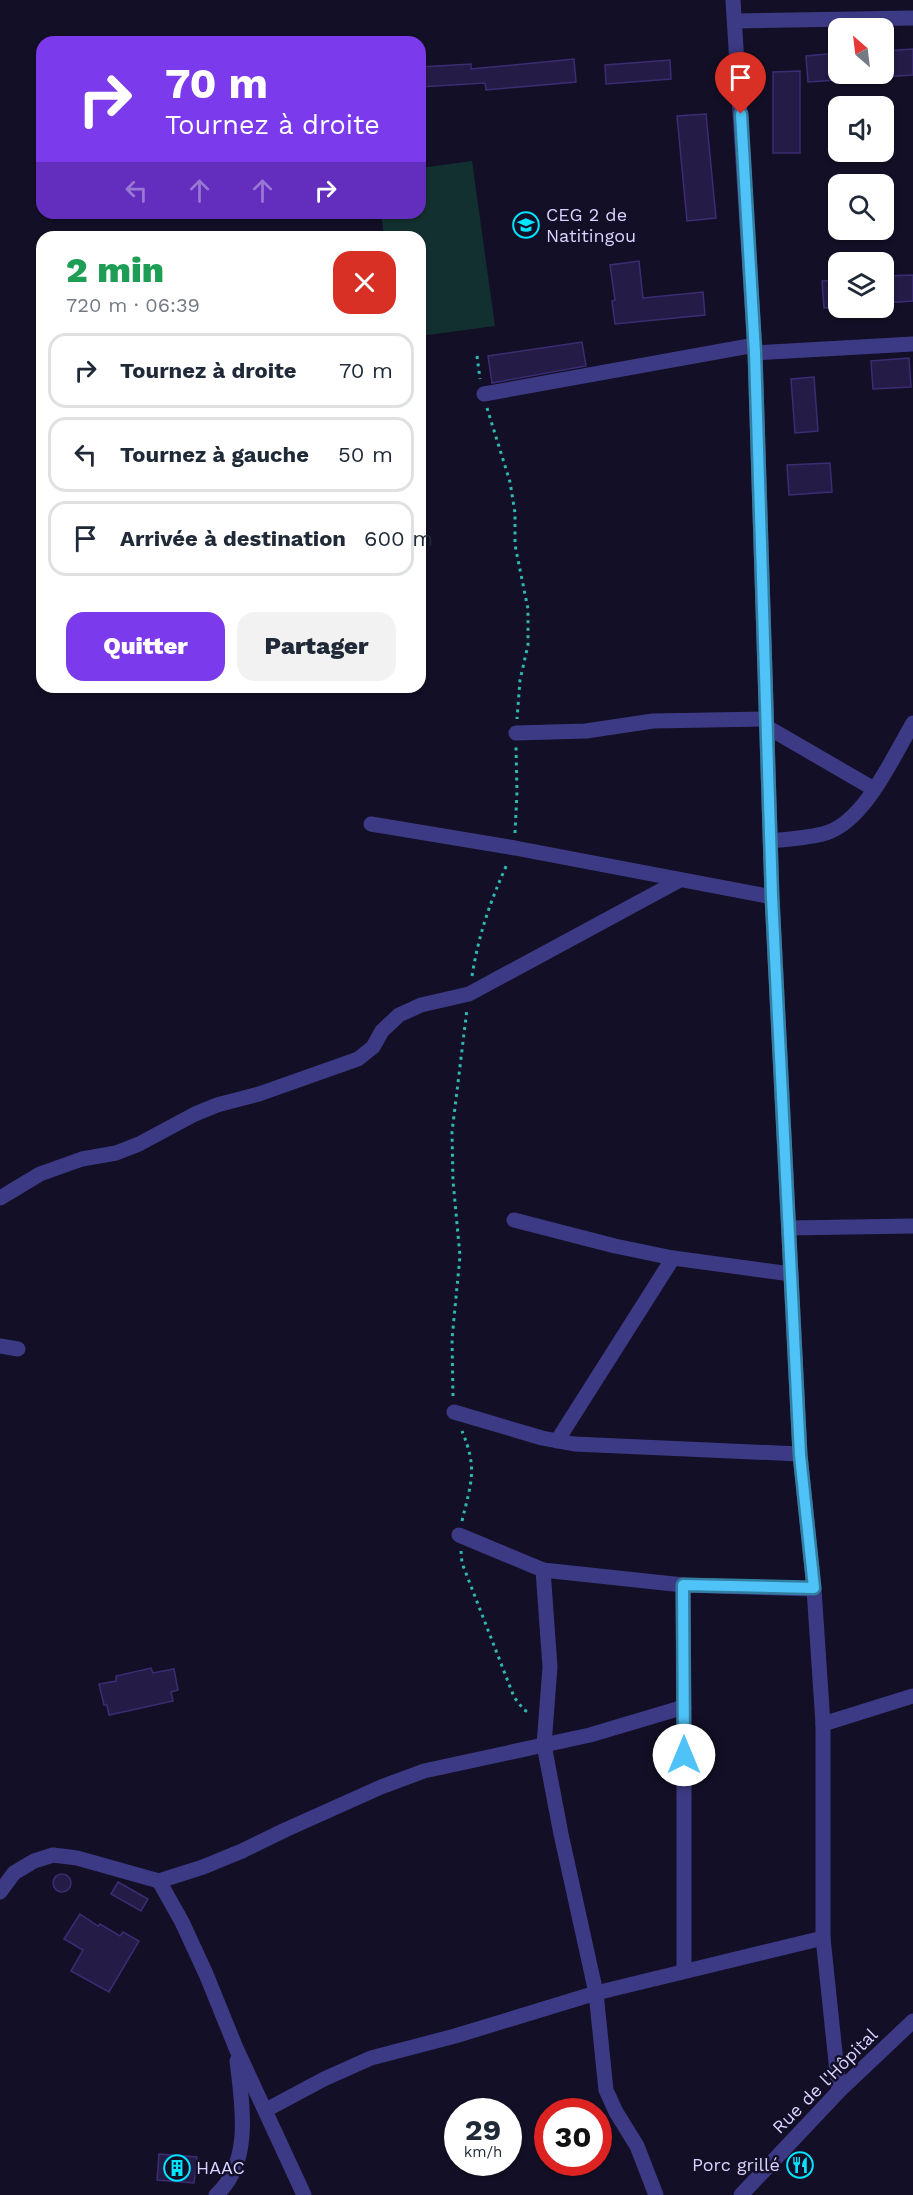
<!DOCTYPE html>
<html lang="fr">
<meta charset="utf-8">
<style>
body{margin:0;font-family:"Work Sans",sans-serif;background:#f2f2f3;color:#1f2937;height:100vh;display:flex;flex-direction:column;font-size:22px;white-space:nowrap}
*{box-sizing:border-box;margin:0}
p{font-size:20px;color:#747a83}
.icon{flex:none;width:33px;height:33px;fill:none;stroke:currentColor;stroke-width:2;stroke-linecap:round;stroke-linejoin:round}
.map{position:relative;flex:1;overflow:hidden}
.drawer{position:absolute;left:36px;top:231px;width:390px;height:462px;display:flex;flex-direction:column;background:#fff;border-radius:18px;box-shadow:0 2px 4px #0004}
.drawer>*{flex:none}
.guide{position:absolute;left:36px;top:36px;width:390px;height:183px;border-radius:18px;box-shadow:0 2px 4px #0004;background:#7c3aed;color:#fff;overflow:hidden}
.needle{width:39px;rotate:332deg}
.tools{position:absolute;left:828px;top:18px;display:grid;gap:12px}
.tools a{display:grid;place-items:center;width:66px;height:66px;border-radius:12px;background:#fff;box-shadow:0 2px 4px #0004;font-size:30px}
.speed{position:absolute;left:444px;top:2098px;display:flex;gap:12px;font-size:30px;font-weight:700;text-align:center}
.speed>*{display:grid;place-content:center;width:78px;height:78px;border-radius:50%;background:#fff;box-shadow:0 2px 4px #0004;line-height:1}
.speed small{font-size:15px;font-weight:400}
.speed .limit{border:9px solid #d22;background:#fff;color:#111}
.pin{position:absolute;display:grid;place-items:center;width:51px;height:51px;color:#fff;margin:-62px -26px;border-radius:50% 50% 50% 0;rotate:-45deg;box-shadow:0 0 6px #0007}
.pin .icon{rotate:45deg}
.me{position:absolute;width:66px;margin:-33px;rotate:0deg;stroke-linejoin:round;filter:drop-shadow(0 0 4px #0008)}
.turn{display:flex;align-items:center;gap:21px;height:126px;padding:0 30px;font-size:27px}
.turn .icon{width:78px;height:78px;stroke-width:2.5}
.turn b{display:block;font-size:42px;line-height:51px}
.lanes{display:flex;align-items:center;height:57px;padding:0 30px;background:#0003;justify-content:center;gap:30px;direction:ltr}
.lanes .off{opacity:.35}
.round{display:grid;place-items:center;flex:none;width:63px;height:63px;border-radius:18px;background:#f2f2f3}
.overview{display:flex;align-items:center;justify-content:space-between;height:102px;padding:0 30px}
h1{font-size:36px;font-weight:800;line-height:45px;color:#1e9e55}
.cta{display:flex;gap:12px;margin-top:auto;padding:12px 30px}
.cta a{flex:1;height:69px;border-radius:18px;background:#7c3aed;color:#fff;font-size:24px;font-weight:800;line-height:69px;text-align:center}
.cta a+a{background:#f2f2f3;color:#1f2937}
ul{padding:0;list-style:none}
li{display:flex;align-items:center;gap:18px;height:75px;margin:0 12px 9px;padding:0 18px;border:3px solid #e0e1e3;border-radius:18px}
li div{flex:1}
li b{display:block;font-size:22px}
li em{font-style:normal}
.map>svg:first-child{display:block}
.green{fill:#12302f}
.building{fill:#241b47;stroke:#3b2d73;stroke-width:1.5}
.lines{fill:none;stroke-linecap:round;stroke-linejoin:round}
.path{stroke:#2fb8b0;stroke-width:3;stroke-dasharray:3 4.5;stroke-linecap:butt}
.minor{stroke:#3d3a85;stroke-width:15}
.route-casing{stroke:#337fa1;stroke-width:15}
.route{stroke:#4fc3f7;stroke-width:10}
.labels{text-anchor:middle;stroke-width:5;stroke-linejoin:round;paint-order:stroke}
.poi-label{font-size:18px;fill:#d9d4ff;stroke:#130f26;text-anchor:start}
.street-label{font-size:18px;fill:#d9d4ff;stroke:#130f26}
</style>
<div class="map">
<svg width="913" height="2195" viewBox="0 0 913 2195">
<rect width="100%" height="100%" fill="#130f26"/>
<path class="green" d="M 472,161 L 495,326 L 420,336 L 420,237 L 384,237 L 381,213 L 420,213 L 420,168 Z"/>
<g class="building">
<path d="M 913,49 L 913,75 L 884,77 L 884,51 Z"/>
<path d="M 838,53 L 838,80 L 808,82 L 806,56 Z"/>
<path d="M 574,59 L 576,82 L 486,90 L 485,83 L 420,87 L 420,67 L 471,64 L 471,69 Z"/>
<path d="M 670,60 L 671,79 L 606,84 L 605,65 Z"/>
<path d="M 800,71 L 800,153 L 773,153 L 773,72 Z"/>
<path d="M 706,114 L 716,218 L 687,221 L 677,116 Z"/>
<path d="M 639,261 L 643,298 L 703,292 L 705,315 L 615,324 L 612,301 L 615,300 L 610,265 Z"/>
<path d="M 913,275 L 913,301 L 884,303 L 884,276 Z"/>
<path d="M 838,280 L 838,307 L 824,308 L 822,281 Z"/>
<path d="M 582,342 L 586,366 L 492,383 L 488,356 Z"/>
<path d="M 909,358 L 911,387 L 873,389 L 871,361 Z"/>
<path d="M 814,377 L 818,431 L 795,433 L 791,379 Z"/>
<path d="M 830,463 L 832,492 L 789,495 L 787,465 Z"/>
<path d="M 151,1668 L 153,1673 L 174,1669 L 178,1690 L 171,1692 L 173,1701 L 109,1715 L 107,1705 L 104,1705 L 99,1684 L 116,1681 L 116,1676 Z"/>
<circle cx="62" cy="1883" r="9"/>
<path d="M 118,1882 L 148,1899 L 141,1911 L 111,1894 Z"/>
<path d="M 80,1914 L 98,1926 L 100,1924 L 120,1936 L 123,1932 L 139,1941 L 109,1992 L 71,1971 L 83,1950 L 64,1939 Z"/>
<path d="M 159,2154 L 197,2157 L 194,2183 L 157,2180 Z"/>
</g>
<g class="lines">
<g class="path">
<path d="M 477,356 L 480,379"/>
<path d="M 487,408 L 510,482 L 515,513 L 515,545 L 528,609 L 528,645 L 520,680 L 517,719"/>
<path d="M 515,833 L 517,792 L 516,747"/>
<path d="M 472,976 C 479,933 490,902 508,862"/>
<path d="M 453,1396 L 452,1339 L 460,1256 L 453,1181 L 452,1132 L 467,1009"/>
<path d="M 462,1521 C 471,1483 478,1469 462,1431"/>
<path d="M 461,1551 L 462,1563 L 514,1697 L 524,1710 L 531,1713"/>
</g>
<g class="minor">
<path d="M 733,0 L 755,353 L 772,897 L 800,1454 L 814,1589 L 823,1724 L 823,1938 L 839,2091"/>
<path d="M 735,21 L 913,18"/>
<path d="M 755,353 L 913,344"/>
<path d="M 484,394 L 755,345"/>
<path d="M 767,727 L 874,789"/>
<path d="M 516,733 L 586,731 L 653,721 L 766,719"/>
<path d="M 371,824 L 515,848 L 772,897"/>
<path d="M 771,841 C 789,839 809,838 826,833 C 865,821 893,757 913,723"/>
<path d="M 0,1198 L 40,1174 L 82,1159 L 116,1153 L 139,1144 L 195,1114 L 217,1105 L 259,1094 L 358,1059 L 373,1047 L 382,1031 L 399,1015 L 421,1005 L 469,994 L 680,880"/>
<path d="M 514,1220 L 615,1246 L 673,1258 L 791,1274"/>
<path d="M 789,1228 L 913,1226"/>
<path d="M 0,1346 L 18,1349"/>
<path d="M 454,1412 L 542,1438 L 574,1444 L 800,1454"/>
<path d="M 557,1441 L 673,1258"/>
<path d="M 459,1535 L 543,1570"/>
<path d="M 823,1724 L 913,1696"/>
<path d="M 159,1881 L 182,1922 L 206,1974 L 236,2048 L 304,2195"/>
<path d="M 0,1892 L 14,1873 L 34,1861 L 53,1855 L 77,1858 L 159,1881 L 203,1867 L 242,1851 L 285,1830 L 381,1787 L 424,1771 L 590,1735 L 684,1707 L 683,1585 L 814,1589"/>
<path d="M 684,1971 L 684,1707"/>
<path d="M 266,2110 L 324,2079 L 371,2058 L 455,2036 L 596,1993 L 823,1938"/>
<path d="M 216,2195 C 253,2162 242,2104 237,2061"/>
<path d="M 656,2195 L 637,2146 L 616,2112 L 606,2090 L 596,1993 L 561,1834 L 544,1745 L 550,1667 L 543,1570 L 683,1585"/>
<path d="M 741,2195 L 839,2091 L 913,2021"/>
</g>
</g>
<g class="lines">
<g class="route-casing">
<path id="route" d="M 684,1755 L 683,1585 L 814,1588 L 800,1455 L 772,897 L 755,353 L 741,114"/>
</g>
<use href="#route" class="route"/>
</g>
<defs>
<g id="school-ring" transform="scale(1.35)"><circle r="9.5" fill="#130f26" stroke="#00e5ff" stroke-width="1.5"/><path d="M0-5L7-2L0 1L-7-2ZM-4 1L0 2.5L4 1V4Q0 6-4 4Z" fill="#00e5ff"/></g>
<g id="restaurant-ring" transform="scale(1.35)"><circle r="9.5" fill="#130f26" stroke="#00e5ff" stroke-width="1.5"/><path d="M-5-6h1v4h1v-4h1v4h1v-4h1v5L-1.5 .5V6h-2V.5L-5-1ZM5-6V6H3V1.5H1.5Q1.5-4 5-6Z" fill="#00e5ff"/></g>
<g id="building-ring" transform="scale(1.35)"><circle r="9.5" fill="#130f26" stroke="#00e5ff" stroke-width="1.5"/><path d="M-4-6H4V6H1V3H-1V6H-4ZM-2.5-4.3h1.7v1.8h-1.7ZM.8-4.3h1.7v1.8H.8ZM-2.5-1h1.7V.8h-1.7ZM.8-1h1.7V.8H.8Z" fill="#00e5ff"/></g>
</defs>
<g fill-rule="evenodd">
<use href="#school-ring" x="526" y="225"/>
<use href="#restaurant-ring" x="800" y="2165"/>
<use href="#building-ring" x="177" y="2168"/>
</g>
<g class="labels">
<g class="poi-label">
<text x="546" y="221">CEG 2 de<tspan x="546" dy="21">Natitingou</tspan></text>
<text x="780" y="2171" text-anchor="end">Porc grillé</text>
<text x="196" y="2174">HAAC</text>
</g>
<g class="street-label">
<text transform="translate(825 2081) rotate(-45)" y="6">Rue de l'Hôpital</text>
</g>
</g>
</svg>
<div class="tools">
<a><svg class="needle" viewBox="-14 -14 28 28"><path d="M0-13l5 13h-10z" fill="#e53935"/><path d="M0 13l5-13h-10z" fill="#747a83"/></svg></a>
<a><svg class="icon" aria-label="sound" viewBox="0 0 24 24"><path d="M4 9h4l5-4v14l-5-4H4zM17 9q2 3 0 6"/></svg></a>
<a><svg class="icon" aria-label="search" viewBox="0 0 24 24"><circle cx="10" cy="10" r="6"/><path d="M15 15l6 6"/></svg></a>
<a><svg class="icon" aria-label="layers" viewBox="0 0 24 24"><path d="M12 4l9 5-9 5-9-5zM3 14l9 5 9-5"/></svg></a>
</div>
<div class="speed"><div>29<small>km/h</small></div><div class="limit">30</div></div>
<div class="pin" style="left:741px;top:114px;background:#d93025"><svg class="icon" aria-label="arrive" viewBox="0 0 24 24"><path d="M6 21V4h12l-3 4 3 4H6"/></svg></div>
<svg class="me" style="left:684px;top:1755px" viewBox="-20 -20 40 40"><circle r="19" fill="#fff"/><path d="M0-13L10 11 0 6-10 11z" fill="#4fc3f7"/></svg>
<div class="guide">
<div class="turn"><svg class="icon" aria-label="right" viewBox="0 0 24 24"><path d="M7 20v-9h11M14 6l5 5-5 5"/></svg><div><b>70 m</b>Tournez à droite</div></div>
<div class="lanes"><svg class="icon off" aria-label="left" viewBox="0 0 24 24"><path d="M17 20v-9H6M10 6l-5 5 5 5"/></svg><svg class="icon off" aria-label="ahead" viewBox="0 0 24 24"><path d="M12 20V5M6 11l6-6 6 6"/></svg><svg class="icon off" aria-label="ahead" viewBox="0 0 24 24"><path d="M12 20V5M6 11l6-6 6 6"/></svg><svg class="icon" aria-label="right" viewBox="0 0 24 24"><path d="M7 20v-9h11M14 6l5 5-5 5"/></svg></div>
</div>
<section class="drawer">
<div class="overview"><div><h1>2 min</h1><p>720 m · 06:39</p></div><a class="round" style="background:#d93025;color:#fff"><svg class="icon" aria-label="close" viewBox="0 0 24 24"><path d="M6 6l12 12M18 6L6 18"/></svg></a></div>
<ul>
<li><svg class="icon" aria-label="right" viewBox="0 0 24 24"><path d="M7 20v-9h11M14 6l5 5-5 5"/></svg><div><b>Tournez à droite</b></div><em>70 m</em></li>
<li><svg class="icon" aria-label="left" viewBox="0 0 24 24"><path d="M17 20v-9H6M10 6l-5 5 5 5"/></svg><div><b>Tournez à gauche</b></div><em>50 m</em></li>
<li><svg class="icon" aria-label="arrive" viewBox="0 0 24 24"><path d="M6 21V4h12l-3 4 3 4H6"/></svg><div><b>Arrivée à destination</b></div><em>600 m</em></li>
</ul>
<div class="cta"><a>Quitter</a><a>Partager</a></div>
</section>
</div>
